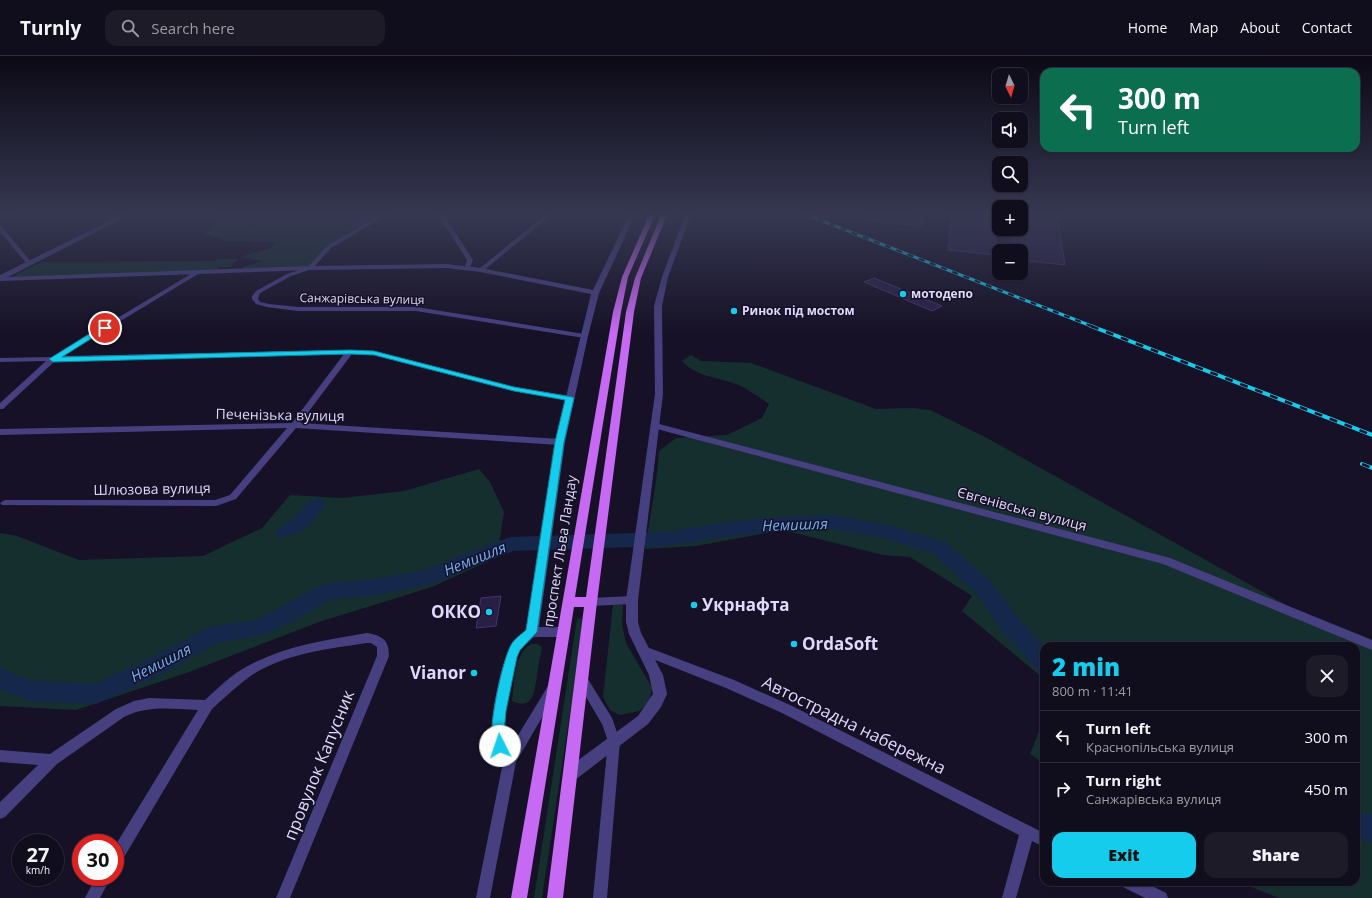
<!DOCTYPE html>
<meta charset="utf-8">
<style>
body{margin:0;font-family:"Open Sans",sans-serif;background:#1e1b29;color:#f1f3f6;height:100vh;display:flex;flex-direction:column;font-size:15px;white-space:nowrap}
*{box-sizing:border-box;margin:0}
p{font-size:13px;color:#9c9ca3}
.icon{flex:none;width:22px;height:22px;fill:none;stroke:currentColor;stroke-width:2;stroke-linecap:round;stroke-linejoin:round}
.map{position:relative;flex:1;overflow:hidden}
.sheet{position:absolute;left:1040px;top:586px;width:320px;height:244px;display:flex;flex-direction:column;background:#100d1c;border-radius:12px;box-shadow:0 1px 3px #0004,0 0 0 1px #302d3b}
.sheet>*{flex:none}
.guide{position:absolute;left:1040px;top:12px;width:320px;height:84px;border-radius:12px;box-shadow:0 1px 3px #0004,0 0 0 1px #302d3b;background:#0b6e4f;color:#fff;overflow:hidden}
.needle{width:26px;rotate:175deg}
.buttons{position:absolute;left:992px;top:12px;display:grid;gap:8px}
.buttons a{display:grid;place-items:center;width:36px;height:36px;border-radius:8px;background:#100d1c;box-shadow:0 1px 3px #0004,0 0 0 1px #302d3b;font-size:20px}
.speed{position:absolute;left:12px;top:778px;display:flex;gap:8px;font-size:20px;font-weight:700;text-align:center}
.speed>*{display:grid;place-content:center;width:52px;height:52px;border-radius:50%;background:#100d1c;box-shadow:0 1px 3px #0004,0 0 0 1px #302d3b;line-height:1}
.speed small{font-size:10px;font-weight:400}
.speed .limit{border:6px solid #d22;background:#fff;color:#111}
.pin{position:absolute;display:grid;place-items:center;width:34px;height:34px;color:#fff;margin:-17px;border:2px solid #fff;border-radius:50%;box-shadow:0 1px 4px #0007}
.me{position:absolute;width:44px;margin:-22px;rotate:356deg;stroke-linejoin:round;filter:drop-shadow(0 0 3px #0008)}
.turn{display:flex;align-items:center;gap:14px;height:84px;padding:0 12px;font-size:18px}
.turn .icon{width:52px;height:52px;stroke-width:2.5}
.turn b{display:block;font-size:28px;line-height:34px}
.round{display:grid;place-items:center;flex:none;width:42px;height:42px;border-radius:12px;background:#1e1b29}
.overview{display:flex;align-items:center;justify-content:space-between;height:68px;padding:0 12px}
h1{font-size:24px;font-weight:800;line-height:30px;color:#15cced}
.button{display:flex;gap:8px;margin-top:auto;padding:8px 12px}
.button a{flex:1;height:46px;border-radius:12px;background:#15cced;color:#111;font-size:16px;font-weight:800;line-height:46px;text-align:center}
.button a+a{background:#1e1b29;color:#f1f3f6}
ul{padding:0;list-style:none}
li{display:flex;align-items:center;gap:12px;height:52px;padding:0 12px;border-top:1px solid #302d3b}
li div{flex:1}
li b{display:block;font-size:15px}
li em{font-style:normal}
header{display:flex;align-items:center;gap:24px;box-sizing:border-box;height:56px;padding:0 20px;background:#100d1c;border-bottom:1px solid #302d3b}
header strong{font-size:19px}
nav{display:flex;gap:22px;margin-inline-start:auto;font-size:14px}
.search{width:280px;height:36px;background:#1e1b29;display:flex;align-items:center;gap:10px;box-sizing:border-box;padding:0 14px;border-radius:12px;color:#9c9ca3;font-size:15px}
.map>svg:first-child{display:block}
.green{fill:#152f2f}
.water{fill:#15284c}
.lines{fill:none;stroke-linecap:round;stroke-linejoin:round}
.river{fill:#15284c;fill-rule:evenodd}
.building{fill:#291f45;stroke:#42336f}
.minor{fill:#464081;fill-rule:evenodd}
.tertiary{fill:#464081;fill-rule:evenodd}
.primary{fill:#c669f3;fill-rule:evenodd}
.rail-far1-casing{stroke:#15cced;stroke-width:3}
.rail-casing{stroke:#15cced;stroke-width:4}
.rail-far1{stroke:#161126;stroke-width:2;stroke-dasharray:6;stroke-linecap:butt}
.rail{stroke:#161126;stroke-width:2.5;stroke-dasharray:8;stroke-linecap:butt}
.route{fill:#15cced;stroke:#0e859a}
.poi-dot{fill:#15cced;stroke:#161126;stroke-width:1.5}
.labels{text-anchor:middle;stroke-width:3;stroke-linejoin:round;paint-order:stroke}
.far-poi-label{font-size:12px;font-weight:bold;fill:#dfd9fc;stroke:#161126;text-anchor:start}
.far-street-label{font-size:12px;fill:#dfd9fc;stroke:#161126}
.street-label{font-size:14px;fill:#dfd9fc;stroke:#161126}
.water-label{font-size:15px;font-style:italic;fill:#6fb0f4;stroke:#161126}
.near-poi-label{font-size:17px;font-weight:bold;fill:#dfd9fc;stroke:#161126;text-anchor:start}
.near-street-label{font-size:17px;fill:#dfd9fc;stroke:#161126}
</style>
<header>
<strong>Turnly</strong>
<div class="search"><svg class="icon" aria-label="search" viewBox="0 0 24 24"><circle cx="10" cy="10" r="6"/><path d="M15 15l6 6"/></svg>Search here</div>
<nav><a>Home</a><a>Map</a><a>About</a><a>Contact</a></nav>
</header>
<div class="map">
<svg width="1372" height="842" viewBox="0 0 1372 842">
<rect width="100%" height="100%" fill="#161126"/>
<g class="green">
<path d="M 223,159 L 384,159 L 329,191 L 310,212 L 244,214 L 242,212 L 245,210 L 263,205 L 243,202 L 243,200 L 270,192 L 275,188 L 274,186 L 226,185 L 205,178 L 206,175 Z"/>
<path d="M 217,203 L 238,203 L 230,211 L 217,211 L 220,214 L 11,222 L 21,216 L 42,206 L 216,205 Z"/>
<path d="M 691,299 L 701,305 L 751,307 L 876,353 L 911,352 L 930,354 L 987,382 L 1322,569 L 1372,586 L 1372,842 L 1279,842 L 1239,826 L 1356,826 L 1356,590 L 1044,590 L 1044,623 L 962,555 L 972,540 L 910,501 L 883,499 L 783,474 L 696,490 L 645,493 C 650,460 657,428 659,395 L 676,382 L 727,379 L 762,362 L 769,348 C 759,341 747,332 736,328 C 719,322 695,320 682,305 Z"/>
<path d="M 479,413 L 490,426 L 504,456 L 497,501 L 432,531 L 319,566 L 189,616 L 76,654 L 0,650 L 0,477 L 17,480 L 79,504 L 203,500 L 262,472 L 290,439 L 342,442 L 404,435 Z"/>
<path d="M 613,549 L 623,549 L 622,569 L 626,587 L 652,632 L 649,647 L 639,655 L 620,659 L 610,654 L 603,641 Z"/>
<path d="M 581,562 L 582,565 L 579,597 L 542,842 L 534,842 L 576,569 L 577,563 Z"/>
<path d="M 531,588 L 538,588 L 542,591 C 540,601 538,611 537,620 C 534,636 533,655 512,645 C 515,626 513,599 531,588 Z"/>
<path d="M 1044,663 L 1044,707 L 1030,698 Z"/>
</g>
<path class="water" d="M 320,443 L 325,449 L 312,466 L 301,476 L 277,482 L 275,476 L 296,460 L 311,444 Z"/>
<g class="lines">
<g class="river">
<path d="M 832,459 L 885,468 L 947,487 L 990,525 L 1020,565 L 1044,590 L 1044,616 L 1036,613 L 1004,577 L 976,537 L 933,497 L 884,482 L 832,473 L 792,474 L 730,480 L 665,490 L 513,495 L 432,528 L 378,539 L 333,543 L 268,578 L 217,587 L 163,618 L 96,648 L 29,645 L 0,633 L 0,612 L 31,625 L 94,628 L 147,604 L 205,573 L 213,570 L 256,564 L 321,529 L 329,527 L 378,523 L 428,513 L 461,499 L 511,481 L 665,476 L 730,466 L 792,460 Z"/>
<path d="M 1356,755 L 1372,759 L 1372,787 L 1356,783 Z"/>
</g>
</g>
<g class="building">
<path d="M 869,159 L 904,159 L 909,160 L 909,162 L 924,164 L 922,171 L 868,164 Z"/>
<path d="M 952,159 L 995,159 L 996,199 L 948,194 Z"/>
<path d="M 1021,159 L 1057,159 L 1065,209 L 1021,204 L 1021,195 L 1013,195 L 1012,173 L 1021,173 Z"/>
<path d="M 874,222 L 942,250 L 932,255 L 864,226 Z"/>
<path d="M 501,540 L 496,570 L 476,572 L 481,542 Z"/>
</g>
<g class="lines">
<g class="minor">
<path d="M 0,159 L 10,159 L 0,163 Z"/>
<path d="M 380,159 L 387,159 L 331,192 L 312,213 L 291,220 L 260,237 L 258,243 L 260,246 L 269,248 L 298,251 L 416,251 L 584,278 L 588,280 L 584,282 L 416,255 L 298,255 L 267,251 L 256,248 L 252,243 L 252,240 L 256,235 L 287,218 L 308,211 L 327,190 Z"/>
<path d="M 438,159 L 444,159 L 473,204 L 469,214 L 464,213 L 467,204 Z"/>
<path d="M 545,159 L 551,159 L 483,215 L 479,215 L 479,213 Z"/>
<path d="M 0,170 L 2,171 L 32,207 L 32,209 L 28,209 L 0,176 Z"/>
<path d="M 196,215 L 198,216 L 198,218 L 63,300 L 350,294 L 374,295 L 514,331 L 570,340 L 574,342 L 570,344 L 514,335 L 374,299 L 352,298 L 300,367 L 560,383 L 564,386 L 560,389 L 296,372 L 236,443 L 216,450 L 2,449 L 0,447 L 5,444 L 215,444 L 230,439 L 287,372 L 0,379 L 0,373 L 292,367 L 344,298 L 55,305 L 3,353 L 0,353 L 0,347 L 46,305 L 0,306 L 0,302 L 52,301 Z"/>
<path d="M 653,368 L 659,368 L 1170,502 L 1372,584 L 1372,594 L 1163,508 L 653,372 L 652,370 Z"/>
<path d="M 632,540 L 636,541 L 637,544 L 636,547 L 632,548 L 591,550 L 587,549 L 586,546 L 587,543 L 591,542 Z"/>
<path d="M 532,572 L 536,573 L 538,576 C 534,583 525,587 520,594 C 511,609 499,679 509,694 L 548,630 L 552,629 L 556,630 L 558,634 L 516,706 L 490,842 L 476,842 L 503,706 C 499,701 495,695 493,688 C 489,665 500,605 513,586 C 517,580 525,574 532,572 Z"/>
<path d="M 367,577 C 383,580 389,584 389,600 L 290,842 L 276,842 L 377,600 L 377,591 L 371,587 L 367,587 C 328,593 286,597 252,619 C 238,629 225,641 212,653 L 120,808 L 115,810 L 115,790 L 198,654 C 172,653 148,649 124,661 L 57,708 L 5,761 L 0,763 L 0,746 L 38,709 L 0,706 L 0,694 L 50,698 L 116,653 L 134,645 L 149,642 L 205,644 C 218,632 231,619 246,611 C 284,590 325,584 367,577 Z"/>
<path d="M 644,590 L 734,624 L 790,649 L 1044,777 L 1044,791 L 1032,785 L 1016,842 L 1002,842 L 1019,779 L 782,657 L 726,632 L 640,598 L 638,595 L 640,592 Z"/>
<path d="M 582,619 L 586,620 L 612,662 L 620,685 L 607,842 L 593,842 L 608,685 L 602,668 L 576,624 L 578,620 Z"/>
<path d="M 96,821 L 111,821 L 100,842 L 85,842 Z"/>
<path d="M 1121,826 L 1144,826 L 1166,837 L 1168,842 L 1145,842 L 1123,831 Z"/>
</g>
<g class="tertiary">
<path d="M 121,159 L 129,159 L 8,221 L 310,210 L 446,208 L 481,212 L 593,234 L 629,159 L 635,159 L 599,237 L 588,280 L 565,386 L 539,571 L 563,571 L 567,572 L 569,576 L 567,580 L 563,581 L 532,581 L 528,580 L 526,576 L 555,386 L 591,238 L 481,216 L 446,212 L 310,214 L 0,225 L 0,219 Z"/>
<path d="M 685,159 L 691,159 L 668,221 L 662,250 L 663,338 L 638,544 L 638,566 L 641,577 L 663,619 L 667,638 L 661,651 L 648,668 L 575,724 L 570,726 L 565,724 L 563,719 L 565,714 L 638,660 L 653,638 L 649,619 L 629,578 L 626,566 L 626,544 L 655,338 L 654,250 L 662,221 Z"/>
</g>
<path class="primary" d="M 649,159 L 655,159 L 628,221 L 621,256 L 575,541 L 586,541 L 626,256 L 635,222 L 661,159 L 667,159 L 641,222 L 634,256 L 597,546 L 563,842 L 547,842 L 584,551 L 574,551 L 527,842 L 511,842 L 613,256 L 622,221 Z"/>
<g class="rail-far1-casing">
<path id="rail-far1" d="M 807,159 L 1094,271"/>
</g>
<g class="rail-casing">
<g id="rail">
<path d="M 1091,270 L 1372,379"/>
<path d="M 1362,408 L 1372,412"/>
</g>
</g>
<use href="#rail-far1" class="rail-far1"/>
<use href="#rail" class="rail"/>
</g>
<linearGradient id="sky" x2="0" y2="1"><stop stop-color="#0c0915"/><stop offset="0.57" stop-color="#363852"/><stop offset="1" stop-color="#363852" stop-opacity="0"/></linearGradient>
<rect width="1372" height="277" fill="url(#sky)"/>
<path class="route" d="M 102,270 L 108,272 L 62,301 L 350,294 L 374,295 L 514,331 L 572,341 L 574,342 L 564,386 L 537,576 L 520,594 L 517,601 L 506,655 L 504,676 L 506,690 L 505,694 L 500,696 L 495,694 C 493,689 492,682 492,676 C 491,660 503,603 511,589 C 514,583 521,579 526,574 L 555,386 L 565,344 L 514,335 L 374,299 L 350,298 L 53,306 L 49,303 Z"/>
<g class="poi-dot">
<circle cx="903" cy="238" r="4"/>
<circle cx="734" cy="255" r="4"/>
<circle cx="694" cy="549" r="4"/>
<circle cx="489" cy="556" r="4"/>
<circle cx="794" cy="588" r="4"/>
<circle cx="474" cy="617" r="4"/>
</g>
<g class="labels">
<g class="far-poi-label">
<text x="911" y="242">мотодепо</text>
<text x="742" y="259">Ринок під мостом</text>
</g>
<g class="far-street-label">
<text transform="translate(362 243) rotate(1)" y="4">Санжарівська вулиця</text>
</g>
<g class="street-label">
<text transform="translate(280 359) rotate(1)" y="5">Печенізька вулиця</text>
<text transform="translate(152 433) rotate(-1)" y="5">Шлюзова вулиця</text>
<text transform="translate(1022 453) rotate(15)" y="5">Євгенівська вулиця</text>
<text transform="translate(560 495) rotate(-81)" y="5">проспект Льва Ландау</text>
</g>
<g class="water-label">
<text transform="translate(795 469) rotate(-2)" y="5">Немишля</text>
<text transform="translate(475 503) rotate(-22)" y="5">Немишля</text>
<text transform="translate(161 607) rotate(-27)" y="5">Немишля</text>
</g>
<g class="near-poi-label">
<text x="702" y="555">Укрнафта</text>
<text x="481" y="562" text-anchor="end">ОККО</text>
<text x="802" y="594">OrdaSoft</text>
<text x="466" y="623" text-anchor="end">Vianor</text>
</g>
<g class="near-street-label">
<text transform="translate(854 669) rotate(26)" y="6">Автострадна набережна</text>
<text transform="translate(319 709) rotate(-68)" y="6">провулок Капусник</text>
</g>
</g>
</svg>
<div class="buttons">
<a><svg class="needle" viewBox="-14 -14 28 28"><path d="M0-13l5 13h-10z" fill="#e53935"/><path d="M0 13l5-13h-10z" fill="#9c9ca3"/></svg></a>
<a><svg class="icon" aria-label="sound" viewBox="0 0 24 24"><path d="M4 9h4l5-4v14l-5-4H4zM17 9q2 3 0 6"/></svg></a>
<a><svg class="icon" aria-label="search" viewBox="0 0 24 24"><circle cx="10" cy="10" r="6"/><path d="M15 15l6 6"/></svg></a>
<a>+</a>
<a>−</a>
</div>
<div class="speed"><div>27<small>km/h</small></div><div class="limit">30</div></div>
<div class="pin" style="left:105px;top:272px;background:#d93025"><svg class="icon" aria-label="arrive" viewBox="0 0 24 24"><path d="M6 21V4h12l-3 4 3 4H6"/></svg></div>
<svg class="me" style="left:500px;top:690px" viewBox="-20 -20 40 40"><circle r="19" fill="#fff"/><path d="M0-13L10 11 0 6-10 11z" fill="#15cced"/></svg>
<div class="guide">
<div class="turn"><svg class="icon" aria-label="left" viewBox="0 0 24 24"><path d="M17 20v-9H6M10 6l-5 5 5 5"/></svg><div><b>300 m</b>Turn left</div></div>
</div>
<section class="sheet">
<div class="overview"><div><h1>2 min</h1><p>800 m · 11:41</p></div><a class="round"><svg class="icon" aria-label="close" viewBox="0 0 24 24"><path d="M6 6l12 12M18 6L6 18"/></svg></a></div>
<ul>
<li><svg class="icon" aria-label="left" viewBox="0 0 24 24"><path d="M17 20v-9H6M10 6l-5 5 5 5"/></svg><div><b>Turn left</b><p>Краснопільська вулиця</p></div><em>300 m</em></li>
<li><svg class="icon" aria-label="right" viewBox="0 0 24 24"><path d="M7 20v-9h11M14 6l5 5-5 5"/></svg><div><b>Turn right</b><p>Санжарівська вулиця</p></div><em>450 m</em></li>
</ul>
<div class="button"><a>Exit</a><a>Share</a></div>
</section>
</div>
